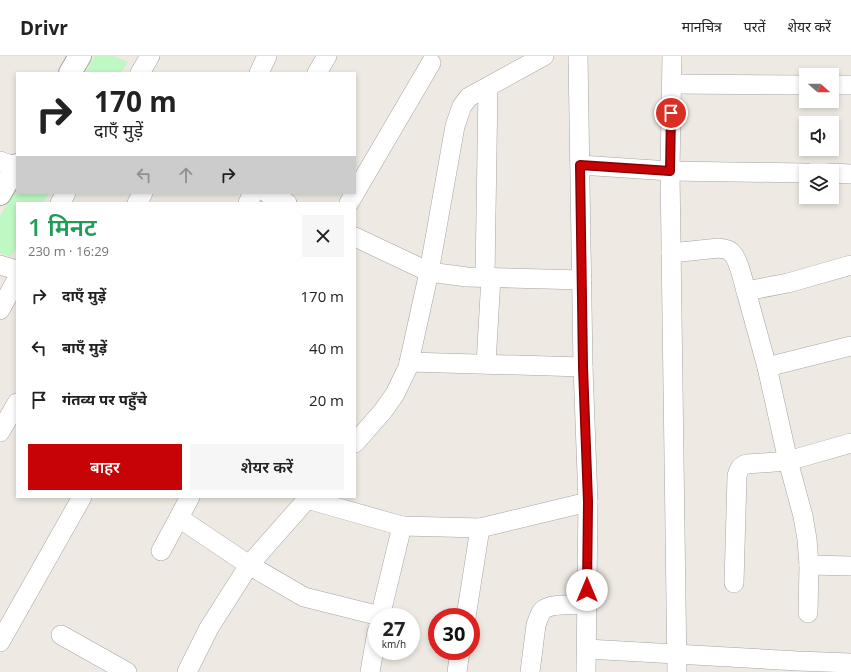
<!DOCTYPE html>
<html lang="hi">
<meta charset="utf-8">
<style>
body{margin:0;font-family:"Open Sans","Noto Sans Devanagari",sans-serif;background:#f6f6f6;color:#222;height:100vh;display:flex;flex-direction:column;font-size:15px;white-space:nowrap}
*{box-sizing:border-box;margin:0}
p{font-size:13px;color:#767676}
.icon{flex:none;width:22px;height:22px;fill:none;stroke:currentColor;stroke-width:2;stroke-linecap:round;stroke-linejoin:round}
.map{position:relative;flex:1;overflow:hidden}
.panel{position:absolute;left:16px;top:146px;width:340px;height:296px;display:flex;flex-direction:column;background:#fff;border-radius:0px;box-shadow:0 2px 6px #0003}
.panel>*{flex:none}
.guide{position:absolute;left:16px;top:16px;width:340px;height:122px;border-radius:0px;box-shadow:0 2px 6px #0003;background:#fff;color:#222;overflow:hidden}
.needle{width:26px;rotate:111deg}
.buttons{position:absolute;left:799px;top:12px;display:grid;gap:8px}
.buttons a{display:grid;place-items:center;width:40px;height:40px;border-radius:0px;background:#fff;box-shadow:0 2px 6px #0003;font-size:20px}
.speed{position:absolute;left:368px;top:552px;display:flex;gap:8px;font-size:20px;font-weight:700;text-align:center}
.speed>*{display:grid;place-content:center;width:52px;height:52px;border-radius:50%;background:#fff;box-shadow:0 2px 6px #0003;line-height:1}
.speed small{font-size:10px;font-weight:400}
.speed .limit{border:6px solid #d22;background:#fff;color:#111}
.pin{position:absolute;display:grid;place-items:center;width:34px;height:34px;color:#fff;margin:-17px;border:2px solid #fff;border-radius:50%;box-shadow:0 1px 4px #0007}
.me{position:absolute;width:44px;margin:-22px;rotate:0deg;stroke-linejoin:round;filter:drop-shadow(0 0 3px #0008)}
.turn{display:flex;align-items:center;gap:14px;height:84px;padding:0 12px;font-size:18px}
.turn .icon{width:52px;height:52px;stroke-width:2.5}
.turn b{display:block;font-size:28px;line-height:34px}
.lanes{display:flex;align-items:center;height:38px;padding:0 12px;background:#0003;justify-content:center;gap:20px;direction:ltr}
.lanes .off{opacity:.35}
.round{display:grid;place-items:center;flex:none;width:42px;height:42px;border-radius:0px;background:#f6f6f6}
.headline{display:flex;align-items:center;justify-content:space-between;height:68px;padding:0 12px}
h1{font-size:24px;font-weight:600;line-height:30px;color:#1e9e55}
.cta{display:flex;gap:8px;margin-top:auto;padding:8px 12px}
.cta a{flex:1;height:46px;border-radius:0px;background:#c70306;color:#fff;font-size:16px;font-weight:600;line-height:46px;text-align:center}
.cta a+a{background:#f6f6f6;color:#222}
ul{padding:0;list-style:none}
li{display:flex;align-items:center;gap:12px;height:52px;padding:0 12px}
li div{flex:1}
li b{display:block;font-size:15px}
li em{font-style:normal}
header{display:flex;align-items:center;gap:24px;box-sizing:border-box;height:56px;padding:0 20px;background:#fff;border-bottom:1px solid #e0e0e0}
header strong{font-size:19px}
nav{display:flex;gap:22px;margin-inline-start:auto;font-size:14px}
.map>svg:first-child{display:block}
.park{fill:#c0f8c4}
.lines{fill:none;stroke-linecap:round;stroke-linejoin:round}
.minor-casing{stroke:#a4a4a4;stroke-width:20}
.tertiary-casing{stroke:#a4a4a4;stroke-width:24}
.minor{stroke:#fff;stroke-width:19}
.tertiary{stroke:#fff;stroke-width:22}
.route-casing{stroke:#810204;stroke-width:10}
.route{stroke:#c70306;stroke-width:7}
</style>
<header>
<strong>Drivr</strong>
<nav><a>मानचित्र</a><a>परतें</a><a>शेयर करें</a></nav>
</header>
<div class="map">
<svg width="851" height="616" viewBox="0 0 851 616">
<rect width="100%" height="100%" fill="#eeeae3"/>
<g class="park">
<path d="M 95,0 L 114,0 L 128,6 L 121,17 L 85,17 Z"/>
<path d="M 17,131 L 17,137 L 49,137 L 43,147 L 17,147 L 17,191 L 11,201 L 0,197 L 0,160 Z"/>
</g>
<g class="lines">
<g class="minor-casing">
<g id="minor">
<path d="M 578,0 L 583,311 L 588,446"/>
<path d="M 672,0 L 670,115 L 677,616"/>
<path d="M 140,17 L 150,0"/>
<path d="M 259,17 L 267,0"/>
<path d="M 317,17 L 327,0"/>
<path d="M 672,28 L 806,29"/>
<path d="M 832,29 L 851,29"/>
<path d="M 0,105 L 16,111"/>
<path d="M 580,109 L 670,115 L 806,117"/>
<path d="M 832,117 L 851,118"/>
<path d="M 267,137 L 287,147"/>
<path d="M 60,147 L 66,137"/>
<path d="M 137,147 L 143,137"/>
<path d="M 248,147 L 253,137"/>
<path d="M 349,147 L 431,7"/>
<path d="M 355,181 L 429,216 L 467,221 L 582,224"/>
<path d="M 671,197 L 719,192 C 723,193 728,193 731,196 C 739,203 743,225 746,235 L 788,227 L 851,209"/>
<path d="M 0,209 L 17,214"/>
<path d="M 485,221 L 488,31"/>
<path d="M 0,254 L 17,223"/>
<path d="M 409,306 L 583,311"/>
<path d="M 486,308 L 491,221"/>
<path d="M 767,311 L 851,290"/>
<path d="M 0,376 L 17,347"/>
<path d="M 355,387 L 383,355 L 395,338 L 408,311 L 429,216 L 455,70 L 462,50 L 469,41 L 544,0"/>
<path d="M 307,443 L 402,470"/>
<path d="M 179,462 L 249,509 L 304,541 L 380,560"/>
<path d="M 161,495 L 190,441"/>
<path d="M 809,509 L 807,483 L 803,460 L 788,405 L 851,387"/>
<path d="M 734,527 L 737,420 C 739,413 740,410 747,408 L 788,405 L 767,311 L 746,235"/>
<path d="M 808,557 L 809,509 L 851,510"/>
<path d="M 380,561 L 402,470 L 480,472"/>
<path d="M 466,561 L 480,472 L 588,446 L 586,616"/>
<path d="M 61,579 L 127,616"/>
<path d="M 0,586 L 82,441"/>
<path d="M 587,593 L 798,605 L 851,607"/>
<path d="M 187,616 L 209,572 L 249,509 L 309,441"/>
<path d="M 370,616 L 377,576"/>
<path d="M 457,616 L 460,595"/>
<path d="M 530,616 L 536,569 C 538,564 539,558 543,554 C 550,547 576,549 587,548"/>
</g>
</g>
<g class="tertiary-casing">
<g id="tertiary">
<path d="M 70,17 L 80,0"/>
<path d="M 0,138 L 17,109"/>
</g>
</g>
<use href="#minor" class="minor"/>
<use href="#tertiary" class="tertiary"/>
</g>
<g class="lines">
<g class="route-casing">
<path id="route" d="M 587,534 L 588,446 L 583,311 L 580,109 L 670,115 L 671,57"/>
</g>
<use href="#route" class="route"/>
</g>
</svg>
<div class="buttons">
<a><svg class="needle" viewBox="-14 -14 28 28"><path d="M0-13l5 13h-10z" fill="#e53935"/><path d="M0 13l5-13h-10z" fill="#767676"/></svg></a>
<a><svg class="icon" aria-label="sound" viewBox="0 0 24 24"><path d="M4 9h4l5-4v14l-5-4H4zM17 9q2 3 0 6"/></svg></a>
<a><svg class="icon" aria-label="layers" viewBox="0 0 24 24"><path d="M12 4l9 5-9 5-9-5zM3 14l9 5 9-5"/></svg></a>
</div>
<div class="speed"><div>27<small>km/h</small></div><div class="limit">30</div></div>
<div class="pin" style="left:671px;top:57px;background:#d93025"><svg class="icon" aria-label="arrive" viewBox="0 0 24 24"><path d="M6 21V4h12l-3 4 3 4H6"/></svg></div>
<svg class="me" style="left:587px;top:534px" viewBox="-20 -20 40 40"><circle r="19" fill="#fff"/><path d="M0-13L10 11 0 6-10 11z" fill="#c70306"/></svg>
<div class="guide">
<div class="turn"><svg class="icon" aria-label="right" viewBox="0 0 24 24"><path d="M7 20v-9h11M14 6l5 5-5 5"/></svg><div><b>170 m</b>दाएँ मुड़ें</div></div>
<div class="lanes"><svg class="icon off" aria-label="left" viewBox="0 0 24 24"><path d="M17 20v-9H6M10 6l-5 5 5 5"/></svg><svg class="icon off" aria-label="ahead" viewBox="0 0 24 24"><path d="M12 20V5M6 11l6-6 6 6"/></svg><svg class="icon" aria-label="right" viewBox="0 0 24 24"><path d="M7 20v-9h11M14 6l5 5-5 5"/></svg></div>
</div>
<section class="panel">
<div class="headline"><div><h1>1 मिनट</h1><p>230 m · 16:29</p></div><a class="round"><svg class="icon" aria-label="close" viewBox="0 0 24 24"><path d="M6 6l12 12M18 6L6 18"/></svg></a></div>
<ul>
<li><svg class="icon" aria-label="right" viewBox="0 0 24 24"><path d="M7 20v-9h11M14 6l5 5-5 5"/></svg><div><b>दाएँ मुड़ें</b></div><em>170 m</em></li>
<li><svg class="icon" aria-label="left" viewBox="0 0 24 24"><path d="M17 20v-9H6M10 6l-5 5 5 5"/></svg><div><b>बाएँ मुड़ें</b></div><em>40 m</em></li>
<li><svg class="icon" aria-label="arrive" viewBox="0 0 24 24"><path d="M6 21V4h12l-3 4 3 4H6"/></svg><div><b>गंतव्य पर पहुँचे</b></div><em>20 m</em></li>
</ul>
<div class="cta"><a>बाहर</a><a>शेयर करें</a></div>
</section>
</div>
